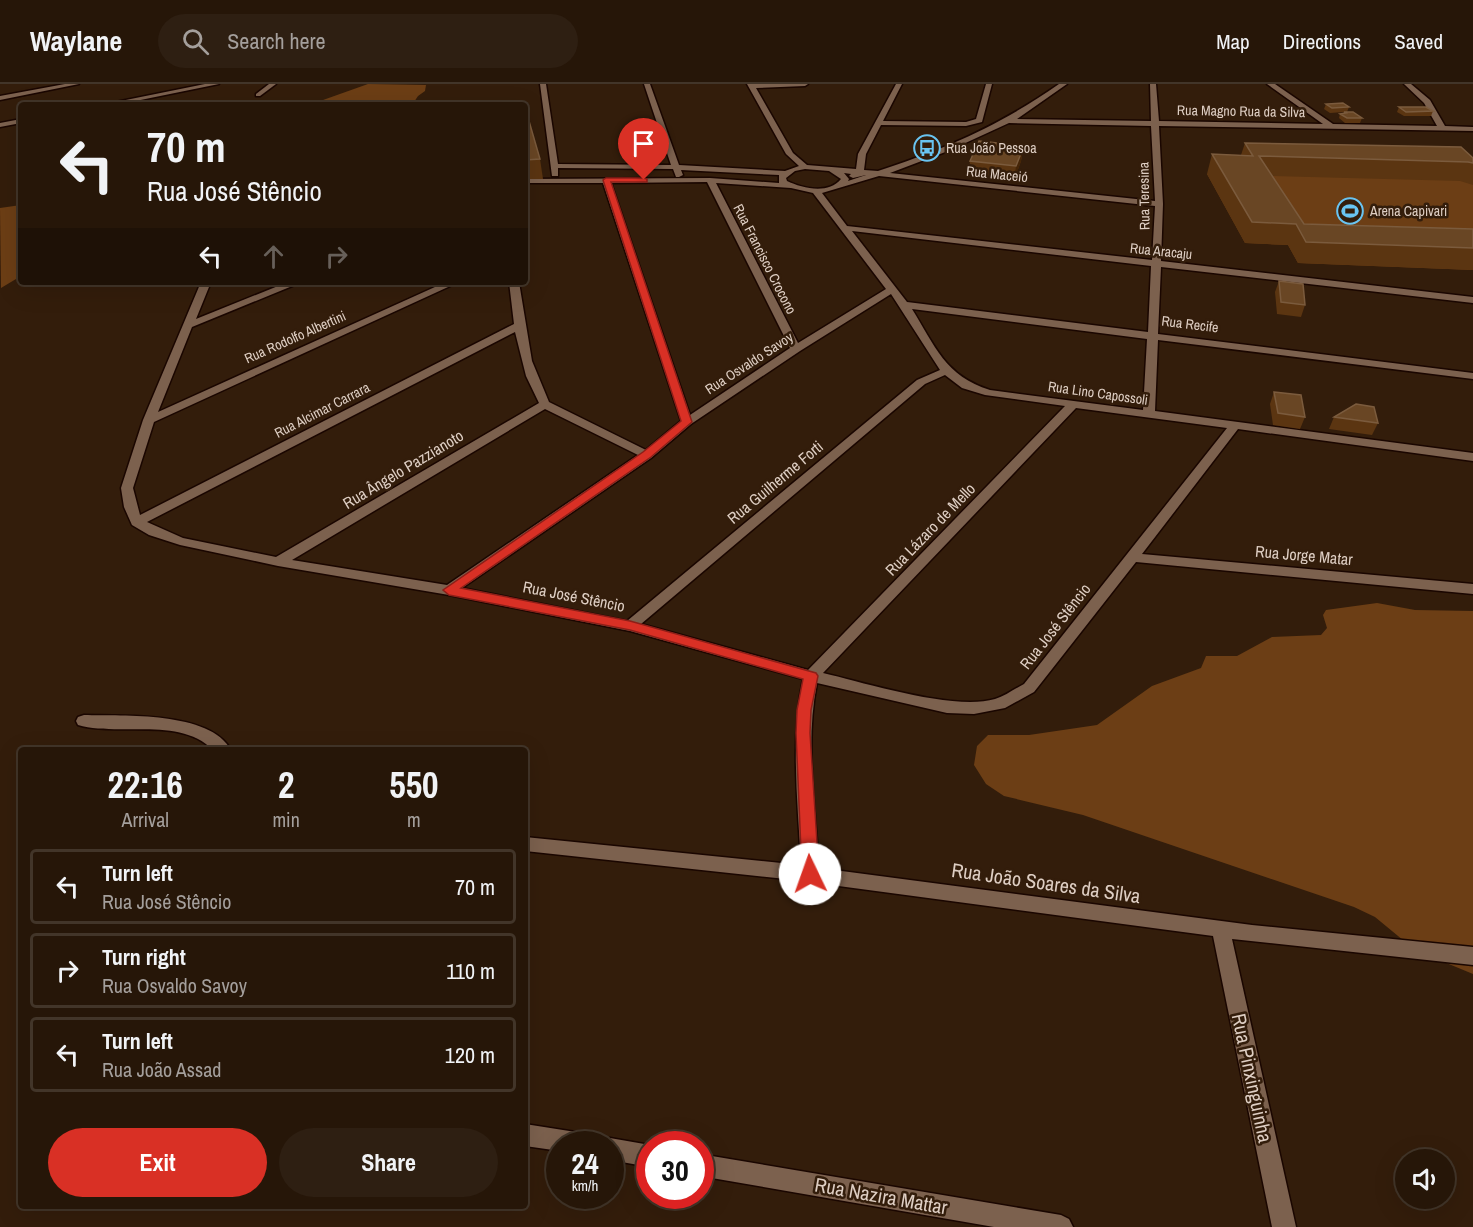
<!DOCTYPE html>
<meta charset="utf-8">
<style>
body{margin:0;font-family:"Archivo Narrow",sans-serif;background:#2e1f12;color:#f1f3f6;height:100vh;display:flex;flex-direction:column;font-size:22px;white-space:nowrap}
*{box-sizing:border-box;margin:0}
p{font-size:20px;color:#a49f9c}
.icon{flex:none;width:33px;height:33px;fill:none;stroke:currentColor;stroke-width:2;stroke-linecap:round;stroke-linejoin:round}
.map{position:relative;flex:1;overflow:hidden}
.drawer{position:absolute;left:18px;top:663px;width:510px;height:462px;display:flex;flex-direction:column;background:#261608;border-radius:6px;box-shadow:0 6px 24px #0002,0 0 0 2px #423529}
.drawer>*{flex:none}
.hud{position:absolute;left:18px;top:18px;width:510px;height:183px;border-radius:6px;box-shadow:0 6px 24px #0002,0 0 0 2px #423529;background:#261608;color:#f1f3f6;overflow:hidden}
.fabs{position:absolute;left:1395px;top:1065px;display:grid;gap:12px}
.fabs a{display:grid;place-items:center;width:60px;height:60px;border-radius:50%;background:#261608;box-shadow:0 6px 24px #0002,0 0 0 2px #423529;font-size:30px}
.speed{position:absolute;left:546px;top:1047px;display:flex;gap:12px;font-size:30px;font-weight:700;text-align:center}
.speed>*{display:grid;place-content:center;width:78px;height:78px;border-radius:50%;background:#261608;box-shadow:0 6px 24px #0002,0 0 0 2px #423529;line-height:1}
.speed small{font-size:15px;font-weight:400}
.speed .limit{border:9px solid #d22;background:#fff;color:#111}
.pin{position:absolute;display:grid;place-items:center;width:51px;height:51px;color:#fff;margin:-62px -26px;border-radius:50% 50% 50% 0;rotate:-45deg;box-shadow:0 0 6px #0007}
.pin .icon{rotate:45deg}
.me{position:absolute;width:66px;margin:-33px;rotate:357deg;stroke-linejoin:round;filter:drop-shadow(0 0 4px #0008)}
.turn{display:flex;align-items:center;gap:21px;height:126px;padding:0 30px;font-size:27px}
.turn .icon{width:78px;height:78px;stroke-width:2.5}
.turn b{display:block;font-size:42px;line-height:51px}
.lanes{display:flex;align-items:center;height:57px;padding:0 30px;background:#0003;justify-content:center;gap:30px;direction:ltr}
.lanes .off{opacity:.35}
.eta{display:flex;justify-content:space-evenly;align-items:center;height:102px;text-align:center}
.eta b{font-size:36px;font-weight:800;line-height:42px}
.cta{display:flex;gap:12px;margin-top:auto;padding:12px 30px}
.cta a{flex:1;height:69px;border-radius:36px;background:#d93025;color:#fff;font-size:24px;font-weight:800;line-height:69px;text-align:center}
.cta a+a{background:#2e1f12;color:#f1f3f6}
ul{padding:0;list-style:none}
li{display:flex;align-items:center;gap:18px;height:75px;margin:0 12px 9px;padding:0 18px;border:3px solid #423529;border-radius:6px}
li div{flex:1}
li b{display:block;font-size:22px}
li em{font-style:normal}
header{display:flex;align-items:center;gap:36px;box-sizing:border-box;height:84px;padding:0 30px;background:#261608;border-bottom:2px solid #423529}
header strong{font-size:28px}
nav{display:flex;gap:33px;margin-inline-start:auto;font-size:21px}
.search{width:420px;height:54px;background:#2e1f12;display:flex;align-items:center;gap:15px;box-sizing:border-box;padding:0 21px;border-radius:33px;color:#a49f9c;font-size:22px}
.map>svg:first-child{display:block}
.green{fill:#6c3e15}
.lines{fill:none;stroke-linecap:round;stroke-linejoin:round}
.minor-casing{stroke:#1a0600;stroke-width:3}
.minor{fill:#7c614e;fill-rule:evenodd}
.wall{fill:#5b3511}
.shaded-wall{fill:#452507}
.building{fill:#694624;stroke:#7b5b3d;stroke-width:1.5}
.route{fill:#d93025;stroke:#8d1f18;stroke-width:1.5}
.labels{text-anchor:middle;stroke-width:5;stroke-linejoin:round;paint-order:stroke}
.far-street-label{font-size:14px;fill:#decec3;stroke:#331d0b}
.far-poi-label{font-size:14px;fill:#decec3;stroke:#331d0b;text-anchor:start}
.street-label{font-size:16px;fill:#decec3;stroke:#331d0b}
.near-street-label{font-size:20px;fill:#decec3;stroke:#331d0b}
</style>
<header>
<strong>Waylane</strong>
<div class="search"><svg class="icon" aria-label="search" viewBox="0 0 24 24"><circle cx="10" cy="10" r="6"/><path d="M15 15l6 6"/></svg>Search here</div>
<nav><a>Map</a><a>Directions</a><a>Saved</a></nav>
</header>
<div class="map">
<svg width="1473" height="1143" viewBox="0 0 1473 1143">
<rect width="100%" height="100%" fill="#331d0b"/>
<g class="green">
<path d="M 368,0 L 426,1 L 425,7 L 418,12 L 412,21 L 309,21 Z"/>
<path d="M 1207,90 L 1473,95 L 1473,186 L 1298,179 L 1288,161 L 1245,159 Z"/>
<path d="M 21,121 L 21,192 L 1,204 L 0,124 Z"/>
<path d="M 1377,519 L 1415,526 L 1473,527 L 1473,890 L 1415,866 L 1375,833 L 1354,823 L 1083,731 L 1004,712 L 986,700 L 974,681 L 977,662 L 988,651 L 1029,651 L 1097,641 L 1152,602 L 1201,584 L 1206,572 L 1237,572 L 1272,553 L 1321,551 L 1327,544 L 1323,531 L 1326,526 Z"/>
</g>
<g class="lines">
<g class="minor-casing">
<g id="minor">
<path d="M 65,0 L 79,0 L 0,16 L 0,12 Z"/>
<path d="M 205,0 L 219,0 L 116,21 L 101,21 Z"/>
<path d="M 269,0 L 276,0 L 260,12 L 256,12 L 256,10 Z"/>
<path d="M 540,0 L 546,0 L 558,80 L 671,81 L 644,0 L 650,0 L 679,81 L 785,87 L 799,82 L 786,70 L 747,0 L 808,0 L 805,2 L 756,4 L 793,69 L 807,81 L 856,85 L 858,70 L 896,0 L 902,0 L 883,37 L 966,38 L 976,35 L 986,0 L 992,0 L 982,38 L 966,42 L 881,41 L 866,70 L 864,86 L 878,87 C 947,64 999,42 1059,0 L 1067,0 L 1017,35 L 1151,37 L 1150,0 L 1156,0 L 1159,37 L 1323,40 L 1267,0 L 1275,0 L 1333,40 L 1437,42 L 1424,19 L 1404,0 L 1411,0 L 1430,16 L 1445,42 L 1473,43 L 1473,47 L 1159,42 L 1163,120 L 1161,177 L 1473,213 L 1473,219 L 1161,183 L 1158,250 L 1473,289 L 1473,295 L 1158,256 L 1155,327 L 1473,369 L 1473,377 L 1238,345 L 1142,470 L 1473,500 L 1473,510 L 1136,478 L 1034,608 L 1005,624 L 974,630 L 947,629 L 817,599 C 805,659 815,723 819,784 L 1252,841 L 1473,863 L 1473,881 L 1232,855 L 1296,1143 L 1272,1143 L 1213,852 L 786,795 L 525,767 L 525,753 L 801,781 C 798,719 790,656 803,595 L 630,547 L 449,511 L 278,482 L 180,461 L 149,451 L 132,441 L 124,423 L 121,404 L 143,336 L 201,198 L 211,198 L 196,235 L 288,198 L 302,198 L 192,243 L 158,328 L 446,198 L 459,198 L 154,338 L 133,404 L 140,431 L 514,240 L 509,198 L 519,198 L 532,277 L 549,318 L 646,366 L 681,337 L 603,99 L 525,99 L 525,95 L 710,94 L 779,99 L 779,91 L 681,86 L 683,91 L 679,93 L 676,93 L 673,85 L 558,84 L 558,92 L 552,92 ZM 1009,39 L 1151,42 L 1155,117 L 890,89 L 948,67 ZM 805,85 L 829,87 L 841,95 C 828,111 802,104 787,97 L 786,94 L 795,87 ZM 844,89 L 851,90 L 849,92 L 853,94 L 866,91 L 848,97 L 849,95 ZM 879,92 L 1155,122 L 1152,176 L 847,142 L 822,109 ZM 707,98 L 790,264 L 690,331 L 611,99 ZM 716,99 L 791,104 L 813,109 L 886,205 L 798,259 ZM 852,147 L 1151,182 L 1148,248 L 907,218 ZM 891,210 L 940,286 L 917,296 L 627,537 L 462,504 L 651,374 L 691,340 L 800,267 ZM 912,225 L 1147,255 L 1143,326 L 990,306 C 945,292 935,262 912,225 ZM 515,248 L 526,292 L 539,319 L 276,473 L 183,454 L 147,438 ZM 945,291 L 962,304 L 985,311 L 1065,322 L 808,586 L 641,540 L 925,300 ZM 1076,324 L 1227,344 L 1024,600 C 1014,605 1005,612 995,615 C 954,627 866,599 823,589 ZM 545,325 L 638,371 L 447,501 L 292,476 Z"/>
<path d="M 21,35 L 21,39 L 0,43 L 0,39 Z"/>
<path d="M 84,631 C 123,632 210,627 231,666 L 213,666 C 180,632 118,653 78,641 L 76,637 L 78,633 Z"/>
<path d="M 525,1040 L 582,1049 L 590,1052 L 593,1060 L 560,1060 L 560,1067 L 525,1062 Z"/>
<path d="M 610,1054 L 650,1061 L 650,1083 L 610,1076 L 610,1060 L 601,1060 L 602,1057 Z"/>
<path d="M 700,1070 L 1061,1131 L 1069,1135 L 1073,1143 L 994,1143 L 700,1092 Z"/>
</g>
</g>
<use href="#minor" class="minor"/>
</g>
<g class="wall">
<path d="M 1326,20 L 1349,23 L 1347,28 L 1362,34 L 1360,39 L 1345,39 L 1339,34 L 1340,30 L 1343,29 L 1344,28 L 1330,29 L 1324,25 Z"/>
<path d="M 1399,23 L 1433,27 L 1431,32 L 1404,32 L 1397,28 Z"/>
<path d="M 525,37 L 540,75 L 543,95 L 525,95 Z"/>
<path d="M 1245,59 L 1473,74 L 1473,101 L 1460,97 L 1272,92 L 1304,140 L 1473,145 L 1473,186 L 1298,179 L 1288,161 L 1245,159 L 1207,90 L 1212,70 L 1241,71 Z"/>
<path d="M 1024,62 L 1021,77 L 1014,97 L 968,92 L 970,77 Z"/>
<path d="M 1279,197 L 1305,221 L 1301,233 L 1277,230 L 1275,208 Z"/>
<path d="M 1274,308 L 1305,333 L 1300,345 L 1273,341 L 1270,320 Z"/>
<path d="M 1334,333 L 1378,339 L 1372,351 L 1329,345 Z"/>
</g>
<path class="shaded-wall" d="M 1024,62 L 1021,77 L 1014,97 L 1016,82 Z"/>
<g class="building">
<path d="M 1343,19 L 1349,23 L 1332,24 L 1326,20 Z"/>
<path d="M 1399,23 L 1426,23 L 1433,27 L 1406,28 Z"/>
<path d="M 1344,28 L 1353,28 L 1362,34 L 1347,34 L 1340,30 L 1346,29 Z"/>
<path d="M 525,37 L 529,37 L 540,75 L 525,76 Z"/>
<path d="M 979,57 L 1024,62 L 1016,82 L 970,77 Z"/>
<path d="M 1245,59 L 1461,63 L 1473,74 L 1473,79 L 1468,78 L 1259,72 L 1304,140 L 1473,145 L 1473,164 L 1306,158 L 1296,140 L 1252,138 L 1212,70 L 1253,72 Z"/>
<path d="M 1279,197 L 1303,200 L 1305,221 L 1281,218 Z"/>
<path d="M 1274,308 L 1301,311 L 1305,333 L 1278,329 Z"/>
<path d="M 1356,320 L 1374,323 L 1378,339 L 1334,333 Z"/>
</g>
<path class="route" d="M 644,94 L 647,95 L 647,98 L 611,98 L 692,338 L 651,373 L 461,504 L 630,537 L 816,589 L 818,592 L 811,626 L 810,649 L 819,790 L 816,795 L 810,797 L 804,795 L 802,790 L 796,649 L 797,626 L 803,595 L 630,546 L 449,511 L 443,506 L 643,368 L 681,337 L 603,96 L 606,94 Z"/>
<defs>
<g id="bus-ring" transform="scale(1.35)"><circle r="9.5" fill="#331d0b" stroke="#69c4f1" stroke-width="1.5"/><path d="M-5-6H5V4H4V6H2V4H-2V6H-4V4H-5ZM-3.5-4V0h7V-4ZM-3.5 1.2v1.5H-2V1.2ZM2 1.2v1.5H3.5V1.2Z" fill="#69c4f1"/></g>
<g id="stadium-ring" transform="scale(1.35)"><circle r="9.5" fill="#331d0b" stroke="#69c4f1" stroke-width="1.5"/><path d="M0-5a6.5 5 0 1 0 0 10a6.5 5 0 1 0 0-10ZM-3.5-1.8h7v3.6h-7Z" fill="#69c4f1"/></g>
</defs>
<g fill-rule="evenodd">
<use href="#bus-ring" x="927" y="64"/>
<use href="#stadium-ring" x="1350" y="127"/>
</g>
<g class="labels">
<g class="far-street-label">
<text transform="translate(1241 27) rotate(1)" y="5">Rua Magno Rua da Silva</text>
<text transform="translate(997 90) rotate(6)" y="5">Rua Maceió</text>
<text transform="translate(1144 112) rotate(-91)" y="5">Rua Teresina</text>
<text transform="translate(1161 167) rotate(6)" y="5">Rua Aracaju</text>
<text transform="translate(765 175) rotate(63)" y="5">Rua Francisco Crocono</text>
<text transform="translate(1190 240) rotate(7)" y="5">Rua Recife</text>
<text transform="translate(295 253) rotate(-24)" y="5">Rua Rodolfo Albertini</text>
<text transform="translate(749 279) rotate(-33)" y="5">Rua Osvaldo Savoy</text>
<text transform="translate(1098 309) rotate(8)" y="5">Rua Lino Capossoli</text>
<text transform="translate(322 326) rotate(-27)" y="5">Rua Alcimar Carrara</text>
</g>
<g class="far-poi-label">
<text x="946" y="69">Rua João Pessoa</text>
<text x="1370" y="132">Arena Capivari</text>
</g>
<g class="street-label">
<text transform="translate(403 385) rotate(-31)" y="6">Rua Ângelo Pazzianoto</text>
<text transform="translate(775 398) rotate(-40)" y="6">Rua Guilherme Forti</text>
<text transform="translate(930 445) rotate(-46)" y="6">Rua Lázaro de Mello</text>
<text transform="translate(1304 471) rotate(5)" y="6">Rua Jorge Matar</text>
<text transform="translate(574 512) rotate(11)" y="6">Rua José Stêncio</text>
<text transform="translate(1055 542) rotate(-52)" y="6">Rua José Stêncio</text>
</g>
<g class="near-street-label">
<text transform="translate(1046 799) rotate(8)" y="7">Rua João Soares da Silva</text>
<text transform="translate(1252 994) rotate(78)" y="7">Rua Pinxinguinha</text>
<text transform="translate(881 1112) rotate(10)" y="7">Rua Nazira Mattar</text>
</g>
</g>
</svg>
<div class="fabs">
<a><svg class="icon" aria-label="sound" viewBox="0 0 24 24"><path d="M4 9h4l5-4v14l-5-4H4zM17 9q2 3 0 6"/></svg></a>
</div>
<div class="speed"><div>24<small>km/h</small></div><div class="limit">30</div></div>
<div class="pin" style="left:644px;top:96px;background:#d93025"><svg class="icon" aria-label="arrive" viewBox="0 0 24 24"><path d="M6 21V4h12l-3 4 3 4H6"/></svg></div>
<svg class="me" style="left:810px;top:790px" viewBox="-20 -20 40 40"><circle r="19" fill="#fff"/><path d="M0-13L10 11 0 6-10 11z" fill="#d93025"/></svg>
<div class="hud">
<div class="turn"><svg class="icon" aria-label="left" viewBox="0 0 24 24"><path d="M17 20v-9H6M10 6l-5 5 5 5"/></svg><div><b>70 m</b>Rua José Stêncio</div></div>
<div class="lanes"><svg class="icon" aria-label="left" viewBox="0 0 24 24"><path d="M17 20v-9H6M10 6l-5 5 5 5"/></svg><svg class="icon off" aria-label="ahead" viewBox="0 0 24 24"><path d="M12 20V5M6 11l6-6 6 6"/></svg><svg class="icon off" aria-label="right" viewBox="0 0 24 24"><path d="M7 20v-9h11M14 6l5 5-5 5"/></svg></div>
</div>
<section class="drawer">
<div class="eta">
<div><b>22:16</b><p>Arrival</p></div>
<div><b>2</b><p>min</p></div>
<div><b>550</b><p>m</p></div>
</div>
<ul>
<li><svg class="icon" aria-label="left" viewBox="0 0 24 24"><path d="M17 20v-9H6M10 6l-5 5 5 5"/></svg><div><b>Turn left</b><p>Rua José Stêncio</p></div><em>70 m</em></li>
<li><svg class="icon" aria-label="right" viewBox="0 0 24 24"><path d="M7 20v-9h11M14 6l5 5-5 5"/></svg><div><b>Turn right</b><p>Rua Osvaldo Savoy</p></div><em>110 m</em></li>
<li><svg class="icon" aria-label="left" viewBox="0 0 24 24"><path d="M17 20v-9H6M10 6l-5 5 5 5"/></svg><div><b>Turn left</b><p>Rua João Assad</p></div><em>120 m</em></li>
</ul>
<div class="cta"><a>Exit</a><a>Share</a></div>
</section>
</div>
